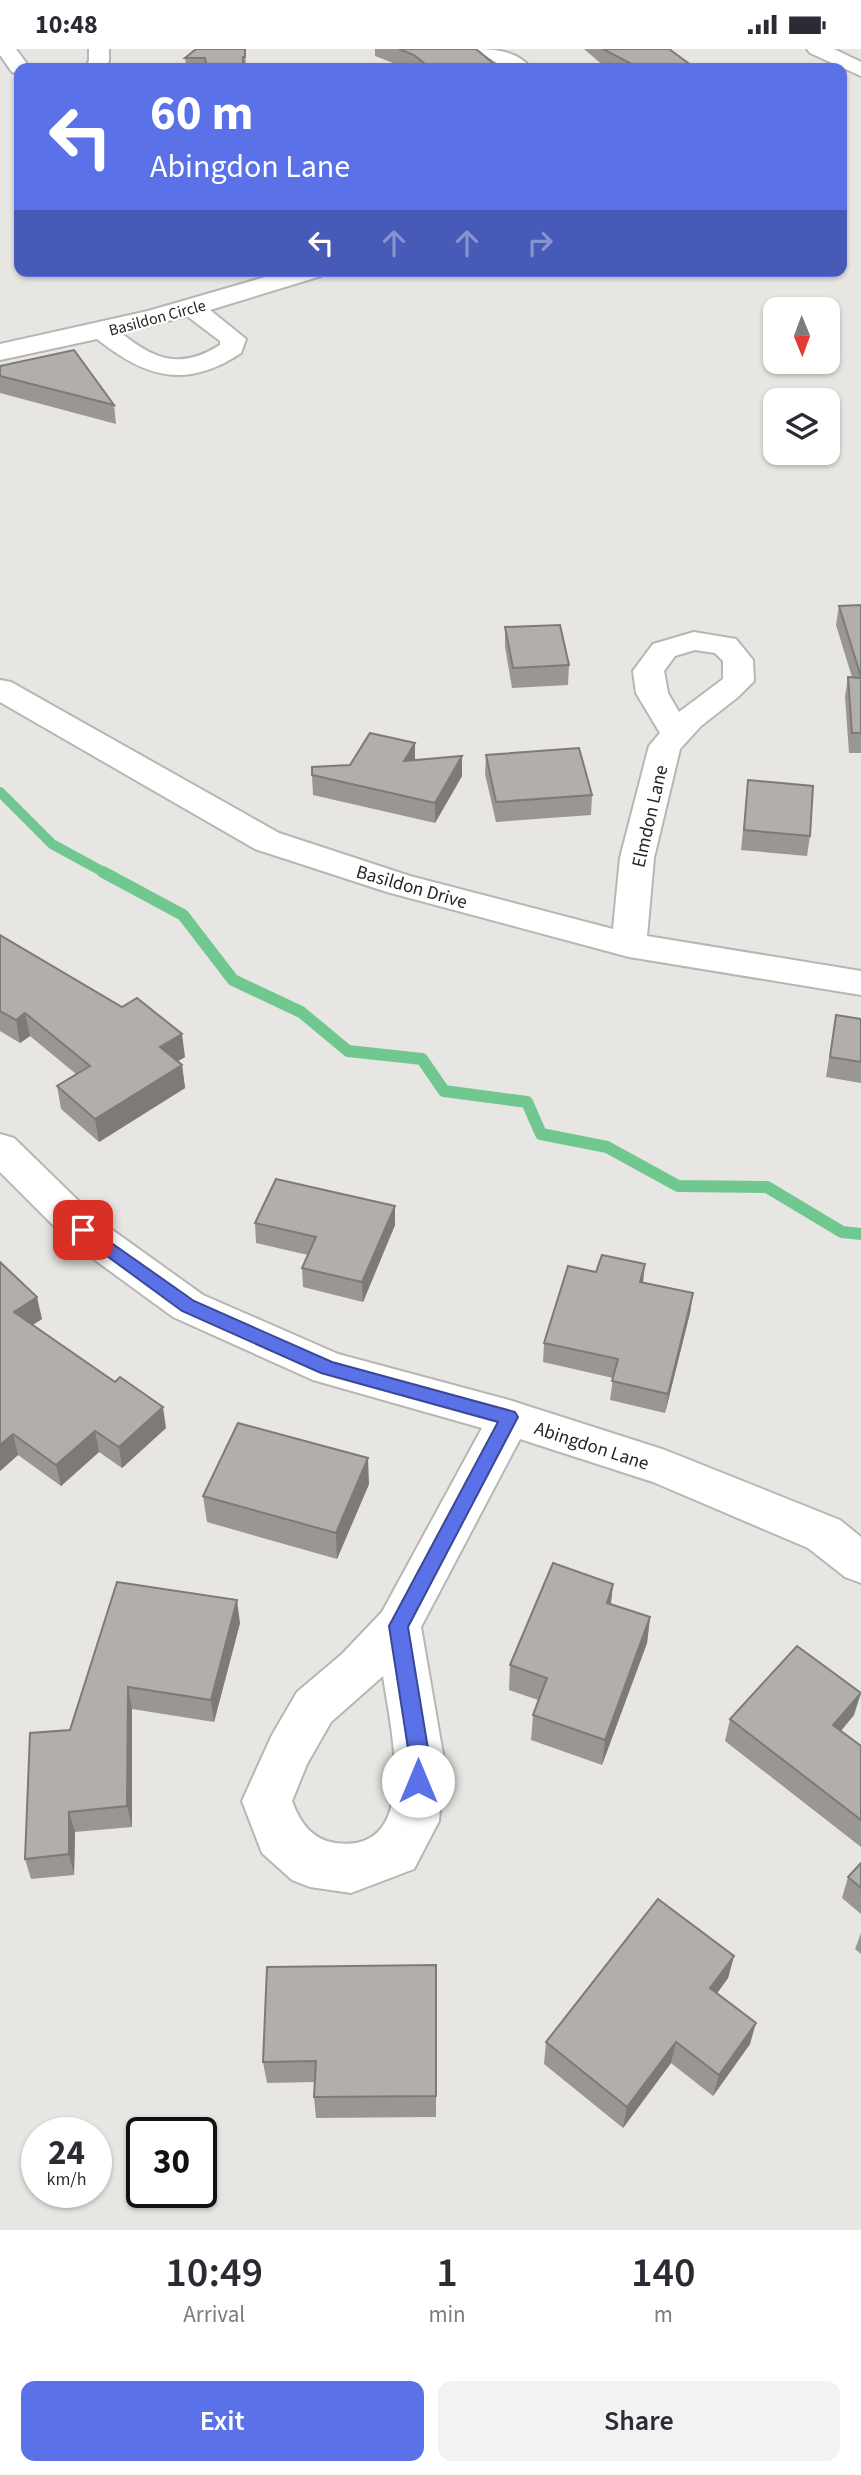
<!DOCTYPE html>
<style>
body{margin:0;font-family:"Source Sans 3",sans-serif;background:#f2f2f3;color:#2b2b33;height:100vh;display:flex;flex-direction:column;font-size:26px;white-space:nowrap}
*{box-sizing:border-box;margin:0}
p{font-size:23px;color:#7c7c81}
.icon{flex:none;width:38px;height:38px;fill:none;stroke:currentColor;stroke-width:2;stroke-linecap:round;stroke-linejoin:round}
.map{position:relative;height:2181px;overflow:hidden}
.side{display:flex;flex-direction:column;background:#fff;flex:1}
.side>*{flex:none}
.banner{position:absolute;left:14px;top:14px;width:833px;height:214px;border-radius:14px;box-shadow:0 2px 5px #0004;background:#5a71e7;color:#fff;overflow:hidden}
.needle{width:46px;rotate:179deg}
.buttons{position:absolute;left:763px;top:248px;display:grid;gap:14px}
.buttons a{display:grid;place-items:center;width:77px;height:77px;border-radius:14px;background:#fff;box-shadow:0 2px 5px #0004;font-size:35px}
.speed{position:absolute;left:21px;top:2068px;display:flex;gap:14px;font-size:35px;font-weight:700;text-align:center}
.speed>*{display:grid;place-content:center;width:91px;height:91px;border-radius:50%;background:#fff;box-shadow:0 2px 5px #0004;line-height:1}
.speed small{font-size:18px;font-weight:400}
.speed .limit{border:4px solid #111;border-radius:10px;background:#fff;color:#111}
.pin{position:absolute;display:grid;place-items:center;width:60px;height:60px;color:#fff;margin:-30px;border-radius:14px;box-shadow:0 4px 10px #0006}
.me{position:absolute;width:77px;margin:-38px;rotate:0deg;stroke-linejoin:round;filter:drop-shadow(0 0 5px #0008)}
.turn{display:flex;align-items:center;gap:24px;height:147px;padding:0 21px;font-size:32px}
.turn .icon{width:91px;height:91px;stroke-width:2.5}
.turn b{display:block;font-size:49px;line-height:60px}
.lanes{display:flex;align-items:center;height:66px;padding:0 21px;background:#0003;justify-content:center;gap:35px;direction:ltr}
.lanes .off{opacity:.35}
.eta{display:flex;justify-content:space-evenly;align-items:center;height:119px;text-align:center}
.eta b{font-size:42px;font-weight:600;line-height:49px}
.primary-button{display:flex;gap:14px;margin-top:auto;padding:14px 21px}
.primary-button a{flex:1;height:80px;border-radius:14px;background:#5a71e7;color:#fff;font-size:28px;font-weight:600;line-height:80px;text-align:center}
.primary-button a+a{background:#f2f2f3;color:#2b2b33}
.status{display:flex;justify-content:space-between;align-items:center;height:49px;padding:0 35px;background:#fff;direction:ltr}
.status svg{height:19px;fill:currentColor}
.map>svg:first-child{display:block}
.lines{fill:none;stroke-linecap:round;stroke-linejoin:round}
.stream-far1{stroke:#70c890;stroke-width:10}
.stream{stroke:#70c890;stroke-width:12}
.minor-casing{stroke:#b8b6b2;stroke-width:4}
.tertiary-casing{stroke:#b8b6b2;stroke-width:4}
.minor{fill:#fff;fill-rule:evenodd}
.tertiary{fill:#fff;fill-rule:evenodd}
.wall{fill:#999693}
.shaded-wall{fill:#7d7a78}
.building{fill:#b2aeab;stroke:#7d7a78;stroke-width:2}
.route{fill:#5a71e7;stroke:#3a4996;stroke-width:2}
.labels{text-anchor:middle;stroke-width:5;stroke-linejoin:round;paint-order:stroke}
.far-street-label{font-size:16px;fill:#252523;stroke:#fff}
.street-label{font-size:19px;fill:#252523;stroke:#fff}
</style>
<div class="status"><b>10:48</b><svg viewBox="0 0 49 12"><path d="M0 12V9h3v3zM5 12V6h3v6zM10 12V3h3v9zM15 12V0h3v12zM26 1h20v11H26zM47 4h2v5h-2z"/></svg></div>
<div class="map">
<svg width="861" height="2181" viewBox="0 0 861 2181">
<rect width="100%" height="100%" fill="#e8e6e2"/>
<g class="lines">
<path class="stream-far1" d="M 0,743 L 52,795 L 107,825"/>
<path class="stream" d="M 103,823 L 183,866 L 233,931 L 301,963 L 348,1002 L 422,1010 L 444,1042 L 527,1053 L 541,1085 L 607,1098 L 678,1137 L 767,1138 L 842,1183 L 861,1185"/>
<g class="minor-casing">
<g id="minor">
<path d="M 0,0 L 16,0 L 30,19 L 19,19 L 19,25 L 12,23 L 0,6 Z"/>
<path d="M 89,0 L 109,0 L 109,12 L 105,19 L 85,19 L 89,12 Z"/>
<path d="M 475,0 C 495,0 517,2 531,19 L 505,19 Z"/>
<path d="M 286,222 L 324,222 L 321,227 L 210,261 L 246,290 L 241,304 C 185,341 145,328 97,290 L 0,311 L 0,295 L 148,262 ZM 187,267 L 220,292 L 220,296 C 180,321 155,311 121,284 Z"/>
<path d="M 694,583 L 736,590 L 753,611 L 754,632 L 738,648 L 701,677 L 680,700 L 654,809 L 647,887 L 861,922 L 861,946 L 629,908 L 387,843 L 255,800 L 0,653 L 0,631 L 11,633 L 279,784 L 410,827 L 613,880 L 620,809 L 649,697 L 660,684 L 636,644 L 633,622 L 653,595 ZM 695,601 L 715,604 L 723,612 L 723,630 L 679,663 L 668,644 L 664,622 L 675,607 Z"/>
<path d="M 0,1085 L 14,1089 L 97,1170 L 203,1246 L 338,1305 L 509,1351 L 665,1401 L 840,1471 L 861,1488 L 861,1534 L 845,1528 L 808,1499 L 653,1433 L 520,1390 L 421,1578 L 444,1711 L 439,1772 L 414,1820 L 351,1844 L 310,1838 L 292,1831 L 262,1804 L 242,1752 L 272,1686 L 297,1643 L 342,1605 L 382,1563 L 482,1379 L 313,1331 L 173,1268 L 69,1192 L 0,1123 ZM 383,1627 C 390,1677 423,1806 335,1794 C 311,1790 300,1773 292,1752 L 307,1715 L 331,1673 Z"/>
</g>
</g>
<g class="tertiary-casing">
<path id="tertiary" d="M 807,0 L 834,0 L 861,13 L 861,27 L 810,4 Z"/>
</g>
<use href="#minor" class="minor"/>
<use href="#tertiary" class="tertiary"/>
</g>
<g class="wall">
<path d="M 245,0 L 246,19 L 186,19 L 185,9 Z"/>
<path d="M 375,0 L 476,0 L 499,19 L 406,19 L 375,7 Z"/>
<path d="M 584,0 L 669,0 L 695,19 L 606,19 Z"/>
<path d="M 0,317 L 114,356 L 116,375 L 0,344 Z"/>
<path d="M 861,556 L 861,704 L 849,704 L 845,648 L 848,628 L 852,628 L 836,576 L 839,557 Z"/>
<path d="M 505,578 L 569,616 L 568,636 L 512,639 L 505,598 Z"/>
<path d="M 415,694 L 415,711 L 462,727 L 435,774 L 313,746 L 312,726 L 350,716 Z"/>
<path d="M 486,706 L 592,746 L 591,766 L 496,773 L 485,725 Z"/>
<path d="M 748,731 L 810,787 L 807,807 L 741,801 Z"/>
<path d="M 0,886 L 185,1008 L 178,1012 L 182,1016 L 185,1039 L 99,1093 L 61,1060 L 57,1037 L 76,1025 L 30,987 L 20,994 L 0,982 Z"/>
<path d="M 836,966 L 861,970 L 861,1034 L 826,1028 Z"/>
<path d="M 395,1157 L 395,1176 L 363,1253 L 303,1238 L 302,1219 L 308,1206 L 256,1194 L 255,1174 Z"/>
<path d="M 0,1213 L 42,1270 L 32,1276 L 166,1379 L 122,1419 L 99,1403 L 61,1437 L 18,1406 L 0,1422 Z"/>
<path d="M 643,1234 L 693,1244 L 690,1264 L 665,1364 L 610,1351 L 613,1329 L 543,1313 L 544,1294 Z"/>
<path d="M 369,1435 L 337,1510 L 207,1473 L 203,1447 Z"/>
<path d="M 117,1533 L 240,1574 L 214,1673 L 132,1660 L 132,1778 L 75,1783 L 74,1826 L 31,1830 L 25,1810 L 70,1681 Z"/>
<path d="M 613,1535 L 611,1555 L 650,1569 L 647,1594 L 602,1716 L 531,1691 L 533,1666 L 538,1651 L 509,1641 L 510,1616 Z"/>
<path d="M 854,1666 L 841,1682 L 861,1697 L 861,1798 L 725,1692 L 730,1670 Z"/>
<path d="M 861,1814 L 861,1865 L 842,1849 L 848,1828 Z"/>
<path d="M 861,1884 L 861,1905 L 855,1900 Z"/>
<path d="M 734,1907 L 728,1929 L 717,1944 L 750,1995 L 713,2047 L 671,2014 L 623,2079 L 544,2015 L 546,1993 Z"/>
<path d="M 436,1916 L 436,2068 L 316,2069 L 314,2048 L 315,2033 L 267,2034 L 263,2013 Z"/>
</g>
<g class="shaded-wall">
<path d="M 415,694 L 415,714 L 404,712 Z"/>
<path d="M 462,707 L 462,727 L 435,774 L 435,754 Z"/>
<path d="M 25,964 L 30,987 L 20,994 L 16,971 Z"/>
<path d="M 182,985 L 185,1008 L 163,1021 L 160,998 Z"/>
<path d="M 182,1016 L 185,1039 L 99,1093 L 95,1070 Z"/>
<path d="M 395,1157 L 395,1176 L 363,1253 L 362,1233 Z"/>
<path d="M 645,1215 L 643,1234 L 640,1233 Z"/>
<path d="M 693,1244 L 690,1264 L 665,1364 L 668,1345 Z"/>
<path d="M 37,1248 L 42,1270 L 19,1285 L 14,1263 Z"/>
<path d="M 163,1358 L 166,1379 L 122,1419 L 119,1398 Z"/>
<path d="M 95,1382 L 99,1403 L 61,1437 L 56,1416 Z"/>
<path d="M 13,1385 L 18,1406 L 0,1422 L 0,1396 Z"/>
<path d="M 368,1409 L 369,1435 L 337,1510 L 336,1484 Z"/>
<path d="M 613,1535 L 610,1561 L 607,1554 Z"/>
<path d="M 237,1551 L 240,1574 L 214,1673 L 211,1651 Z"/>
<path d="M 650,1568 L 647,1594 L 602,1716 L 605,1691 Z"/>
<path d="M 128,1638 L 132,1660 L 132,1778 L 127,1757 Z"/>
<path d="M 861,1644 L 854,1666 L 827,1698 L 833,1676 Z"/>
<path d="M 69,1763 L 75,1783 L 74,1826 L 69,1805 Z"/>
<path d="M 734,1907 L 728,1929 L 705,1961 L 710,1939 Z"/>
<path d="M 756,1974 L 750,1995 L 713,2047 L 719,2026 Z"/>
<path d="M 676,1993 L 671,2014 L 623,2079 L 627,2058 Z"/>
</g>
<g class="building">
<path d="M 196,0 L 245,0 L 245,8 L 243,8 L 243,18 L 207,19 L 205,9 L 185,9 Z"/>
<path d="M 399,0 L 476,0 L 499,19 L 430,19 L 414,6 Z"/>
<path d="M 603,0 L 669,0 L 695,19 L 639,19 Z"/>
<path d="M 74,301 L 114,356 L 0,327 L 0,317 Z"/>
<path d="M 861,556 L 861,628 L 839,557 Z"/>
<path d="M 560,576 L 569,616 L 513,619 L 505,578 Z"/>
<path d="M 848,628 L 861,629 L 861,684 L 852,684 Z"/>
<path d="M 370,684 L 415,694 L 404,712 L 462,707 L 435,754 L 312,726 L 312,718 L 350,716 Z"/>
<path d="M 579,699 L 592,746 L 496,753 L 486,706 Z"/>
<path d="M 748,731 L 813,737 L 810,787 L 744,781 Z"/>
<path d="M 0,886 L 122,958 L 137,949 L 182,985 L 160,998 L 182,1016 L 95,1070 L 57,1037 L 90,1017 L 25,964 L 16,971 L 0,962 Z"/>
<path d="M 836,966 L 861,970 L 861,1013 L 830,1008 Z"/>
<path d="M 276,1130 L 395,1157 L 362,1233 L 302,1219 L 316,1188 L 255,1174 Z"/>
<path d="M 602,1206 L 645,1215 L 640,1233 L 693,1244 L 668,1345 L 612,1332 L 618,1310 L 544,1294 L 568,1217 L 596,1223 Z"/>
<path d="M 0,1213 L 37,1248 L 14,1263 L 115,1333 L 120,1328 L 163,1358 L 119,1398 L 95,1382 L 56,1416 L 13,1385 L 0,1396 Z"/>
<path d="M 238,1374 L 368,1409 L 336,1484 L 203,1447 Z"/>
<path d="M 553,1514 L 613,1535 L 607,1554 L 650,1568 L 605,1691 L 533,1666 L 547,1629 L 510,1616 Z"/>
<path d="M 117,1533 L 237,1551 L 211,1651 L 128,1638 L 127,1757 L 69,1763 L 69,1805 L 25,1810 L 30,1684 L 70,1681 Z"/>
<path d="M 797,1597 L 861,1644 L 833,1676 L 861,1697 L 861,1771 L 730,1670 Z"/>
<path d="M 861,1814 L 861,1839 L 848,1828 Z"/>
<path d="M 658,1850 L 734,1907 L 710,1939 L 756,1974 L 719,2026 L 676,1993 L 627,2058 L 546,1993 Z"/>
<path d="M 436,1916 L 436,2047 L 314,2048 L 316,2012 L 263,2013 L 267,1918 Z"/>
</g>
<path class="route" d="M 83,1174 L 194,1252 L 332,1313 L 515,1363 L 518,1368 L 408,1578 L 430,1712 L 425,1738 L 418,1741 L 411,1738 L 408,1732 L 410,1712 L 389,1577 L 498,1373 L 321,1324 L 182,1262 L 77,1185 L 75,1181 L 77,1176 Z"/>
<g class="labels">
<g class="far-street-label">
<text transform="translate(157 268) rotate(-15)" y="6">Basildon Circle</text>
</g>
<g class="street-label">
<text transform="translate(649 767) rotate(-77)" y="7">Elmdon Lane</text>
<text transform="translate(412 837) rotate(16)" y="7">Basildon Drive</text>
<text transform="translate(592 1396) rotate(18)" y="7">Abingdon Lane</text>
</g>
</g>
</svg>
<div class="buttons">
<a><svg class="needle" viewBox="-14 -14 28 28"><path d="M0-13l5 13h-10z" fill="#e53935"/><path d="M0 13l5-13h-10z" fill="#7c7c81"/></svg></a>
<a><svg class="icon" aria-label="layers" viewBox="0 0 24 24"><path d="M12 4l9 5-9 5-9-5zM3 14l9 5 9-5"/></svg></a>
</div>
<div class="speed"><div>24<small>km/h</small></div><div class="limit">30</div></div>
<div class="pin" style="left:83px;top:1181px;background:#d93025"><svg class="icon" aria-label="arrive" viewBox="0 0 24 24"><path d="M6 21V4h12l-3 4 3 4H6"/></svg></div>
<svg class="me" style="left:418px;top:1732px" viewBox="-20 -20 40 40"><circle r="19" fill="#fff"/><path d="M0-13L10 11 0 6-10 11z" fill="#5a71e7"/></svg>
<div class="banner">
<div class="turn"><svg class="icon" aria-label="left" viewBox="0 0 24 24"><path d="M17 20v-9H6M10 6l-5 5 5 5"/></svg><div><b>60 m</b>Abingdon Lane</div></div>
<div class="lanes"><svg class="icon" aria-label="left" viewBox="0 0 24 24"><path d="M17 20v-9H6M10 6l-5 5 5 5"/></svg><svg class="icon off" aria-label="ahead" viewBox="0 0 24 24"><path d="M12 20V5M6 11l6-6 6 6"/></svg><svg class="icon off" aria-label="ahead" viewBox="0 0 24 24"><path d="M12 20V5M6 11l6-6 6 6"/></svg><svg class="icon off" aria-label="right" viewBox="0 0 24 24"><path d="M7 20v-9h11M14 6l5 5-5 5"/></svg></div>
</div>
</div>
<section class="side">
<div class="eta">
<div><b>10:49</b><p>Arrival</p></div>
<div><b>1</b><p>min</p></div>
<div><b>140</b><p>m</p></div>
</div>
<div class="primary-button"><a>Exit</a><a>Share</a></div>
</section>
